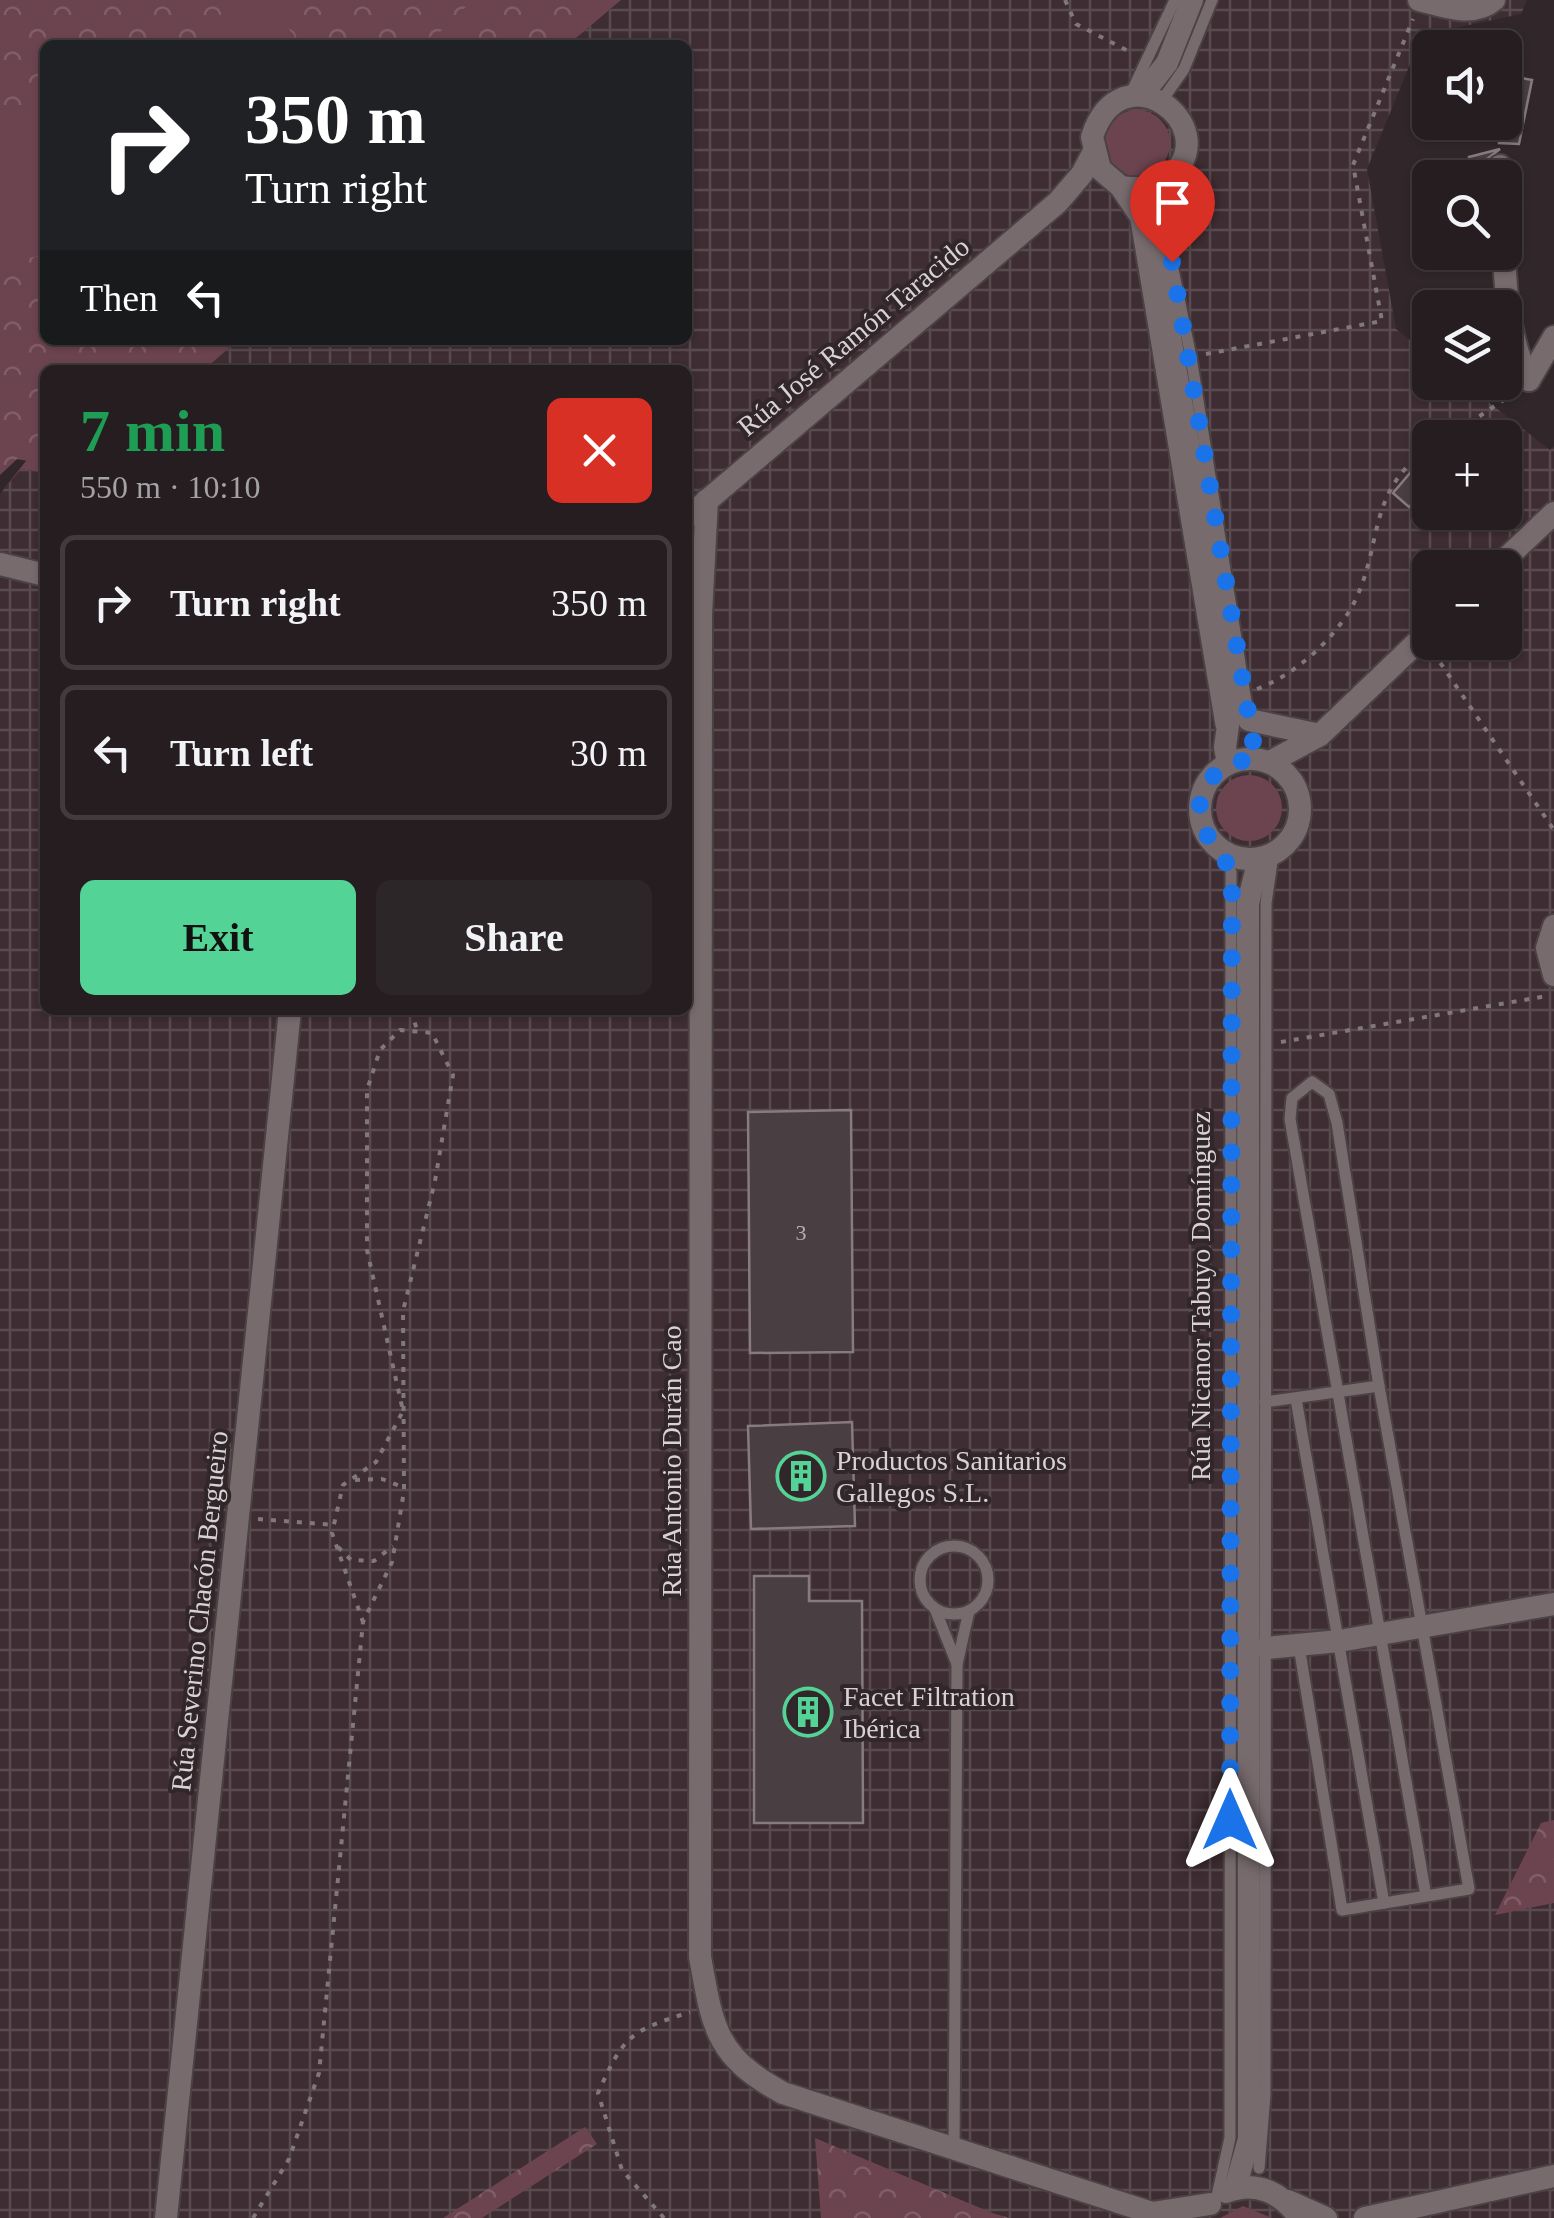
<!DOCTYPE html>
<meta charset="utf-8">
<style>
body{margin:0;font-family:Georgia,serif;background:#2d2629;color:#f1f3f6;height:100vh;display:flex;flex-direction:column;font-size:38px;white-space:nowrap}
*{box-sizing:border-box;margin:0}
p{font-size:32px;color:#a3a2a5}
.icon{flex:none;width:55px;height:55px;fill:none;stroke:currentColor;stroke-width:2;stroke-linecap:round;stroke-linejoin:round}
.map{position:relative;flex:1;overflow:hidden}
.sheet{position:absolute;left:40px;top:365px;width:652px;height:650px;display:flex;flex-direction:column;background:#251d20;border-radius:15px;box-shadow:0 2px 8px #0004,0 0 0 2px #423b3e}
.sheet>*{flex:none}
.hud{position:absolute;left:40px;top:40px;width:652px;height:305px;border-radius:15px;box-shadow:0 2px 8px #0004,0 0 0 2px #423b3e;background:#202124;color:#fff;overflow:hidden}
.tools{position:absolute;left:1412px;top:30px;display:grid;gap:20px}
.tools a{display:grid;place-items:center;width:110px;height:110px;border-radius:15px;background:#251d20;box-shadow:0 2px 8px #0004,0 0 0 2px #423b3e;font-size:50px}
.pin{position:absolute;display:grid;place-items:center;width:85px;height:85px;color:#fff;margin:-102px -42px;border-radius:50% 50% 50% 0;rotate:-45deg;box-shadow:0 0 10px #0007}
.pin .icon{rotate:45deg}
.me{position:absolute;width:110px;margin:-55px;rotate:0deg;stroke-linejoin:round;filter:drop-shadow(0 0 8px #0008)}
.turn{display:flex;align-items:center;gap:35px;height:210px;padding:0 40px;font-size:45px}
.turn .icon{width:130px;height:130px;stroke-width:2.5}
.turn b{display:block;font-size:70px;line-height:85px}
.then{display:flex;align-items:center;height:95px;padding:0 40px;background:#0003;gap:20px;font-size:38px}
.round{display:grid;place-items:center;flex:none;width:105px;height:105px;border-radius:15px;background:#2d2629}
.overview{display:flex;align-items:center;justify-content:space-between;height:170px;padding:0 40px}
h1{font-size:60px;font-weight:700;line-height:75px;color:#1e9e55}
.primary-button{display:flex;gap:20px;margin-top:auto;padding:20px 40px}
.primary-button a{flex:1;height:115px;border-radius:15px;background:#54d396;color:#111;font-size:40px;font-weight:700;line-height:115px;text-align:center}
.primary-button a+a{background:#2d2629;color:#f1f3f6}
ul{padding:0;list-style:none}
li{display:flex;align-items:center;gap:30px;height:135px;margin:0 20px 15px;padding:0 20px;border:5px solid #423b3e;border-radius:15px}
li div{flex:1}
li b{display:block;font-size:38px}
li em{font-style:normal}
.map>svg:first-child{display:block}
.industrial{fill:url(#industrial-grid);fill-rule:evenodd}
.green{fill:#6c4450}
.forest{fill:url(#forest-crowns)}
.building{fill:#493e41;stroke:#887b7f;stroke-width:2.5}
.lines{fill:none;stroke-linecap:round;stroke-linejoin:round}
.lane-casing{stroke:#4b4245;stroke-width:15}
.street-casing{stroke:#4b4245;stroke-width:26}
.path{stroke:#81787b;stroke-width:4;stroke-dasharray:5 8;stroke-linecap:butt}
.lane{stroke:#786b6e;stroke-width:11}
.street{stroke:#786b6e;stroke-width:22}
.route{stroke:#1a73e8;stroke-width:18;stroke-dasharray:0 32.4}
.labels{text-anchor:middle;stroke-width:8;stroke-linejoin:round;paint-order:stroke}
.number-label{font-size:22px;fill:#b5adaf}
.street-label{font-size:28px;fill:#d9d2d4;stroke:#31272a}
.poi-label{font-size:28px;fill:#d9d2d4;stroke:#31272a;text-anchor:start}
</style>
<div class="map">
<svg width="1554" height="2218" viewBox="0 0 1554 2218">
<defs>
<pattern id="industrial-grid" width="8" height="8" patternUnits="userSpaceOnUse" patternTransform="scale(2.5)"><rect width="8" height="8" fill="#3e2d32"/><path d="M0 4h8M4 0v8" fill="none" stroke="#594b4f"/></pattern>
<pattern id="forest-crowns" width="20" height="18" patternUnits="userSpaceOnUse" patternTransform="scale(2.5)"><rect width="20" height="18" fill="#6c4450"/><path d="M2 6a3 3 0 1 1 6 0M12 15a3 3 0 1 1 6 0" fill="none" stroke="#805e68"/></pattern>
</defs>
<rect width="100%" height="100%" fill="#31272a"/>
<path class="industrial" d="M 621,0 L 1527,0 L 1521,14 L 1422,35 L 1367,169 L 1396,329 L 1430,356 L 1430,382 L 1464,383 L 1550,450 L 1554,446 L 1554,2218 L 0,2218 L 0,494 L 21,469 L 45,473 L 45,1010 L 688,1010 L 688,370 L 204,370 L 238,340 L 688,340 L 688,45 L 568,45 ZM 1430,438 L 1505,438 L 1505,512 L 1430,512 ZM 1430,568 L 1505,568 L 1505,642 L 1430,642 Z"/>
<g class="green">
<path d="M 0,0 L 621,0 L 568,45 L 45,45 L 45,340 L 238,340 L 204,370 L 45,370 L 45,473 L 21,469 L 0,494 L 44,438 L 0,373 Z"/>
<circle cx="1137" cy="143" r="33"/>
<circle cx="1249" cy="808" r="33"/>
<path d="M 1243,2206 L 1272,2218 L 1220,2218 Z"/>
</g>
<g class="forest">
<path d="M 0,0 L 252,0 L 213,45 L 45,45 L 45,111 L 0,113 Z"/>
<path d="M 263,0 L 473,0 L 441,31 L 416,45 L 296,45 L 294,35 Z"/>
<path d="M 503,0 L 603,0 L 551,45 L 448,45 Z"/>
<path d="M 0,250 L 9,261 L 45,255 L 45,340 L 225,340 L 192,370 L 45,370 L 45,464 L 17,459 L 0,475 Z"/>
<path d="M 1554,1820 L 1554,1903 L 1495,1915 L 1541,1823 Z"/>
<path d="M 585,2127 L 597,2144 L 482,2218 L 443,2218 Z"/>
<path d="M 815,2138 L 992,2213 L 1010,2218 L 821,2218 Z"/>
</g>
<g class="building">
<path d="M 1505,75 L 1532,80 L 1519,144 L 1499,143 L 1499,122 L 1505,122 Z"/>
<path d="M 1500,149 L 1487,159 L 1489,178 L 1472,178 L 1469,157 Z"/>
<path d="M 1416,466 L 1430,483 L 1409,507 L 1393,493 Z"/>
<path d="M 851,1110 L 853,1352 L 750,1353 L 748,1112 Z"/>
<path d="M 852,1422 L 855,1526 L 751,1529 L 748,1426 Z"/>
<path d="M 754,1576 L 809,1576 L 809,1601 L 862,1601 L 863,1823 L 754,1823 Z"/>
</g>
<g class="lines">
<g class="lane-casing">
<g id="lane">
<path d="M 1132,91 L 1175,0"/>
<path d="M 1165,96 L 1184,69 L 1212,0"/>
<path d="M 1162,216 L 1191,357 L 1249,720"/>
<path d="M 1136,220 L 1221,725"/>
<path d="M 1296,1399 L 1384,1903"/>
<path d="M 1265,1402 L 1379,1386"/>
<circle cx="954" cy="1580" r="34"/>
<path d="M 935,1609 L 957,1664"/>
<path d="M 1299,1646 L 1342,1910 C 1384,1903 1427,1896 1469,1889 L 1379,1386 L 1337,1123 L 1329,1094 L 1312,1082 L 1292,1098 L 1290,1119 L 1426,1896"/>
<path d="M 954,2150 L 957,1664 L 969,1611"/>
<path d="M 1259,2168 L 1265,2095 L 1266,903 L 1273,855"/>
<path d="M 1217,2196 L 1230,2138 L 1231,872"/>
</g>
</g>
<g class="street-casing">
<g id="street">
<path d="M 1419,0 C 1443,6 1473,18 1494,0"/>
<path d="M 1142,95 L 1167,63 L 1192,0"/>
<path d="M 1500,166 C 1523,203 1503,234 1505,273 C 1507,308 1513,349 1529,380"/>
<path d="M 1162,183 L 1152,233 L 1232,697 L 1225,747 L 1228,764"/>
<path d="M 1121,187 C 1141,190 1157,189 1172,175 C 1225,125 1121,47 1092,137 L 1100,169 L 1121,187 L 1152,233"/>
<path d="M 1529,380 L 1554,337"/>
<path d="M 707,500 L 701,615 L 700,1957 C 713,2028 715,2056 783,2093 L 1152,2213 L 1210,2204"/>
<path d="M 688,517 L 1058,202 L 1082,174 L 1093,153"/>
<path d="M 0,564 L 45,575"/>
<path d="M 1496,568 L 1554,513"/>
<path d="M 1249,720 L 1320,735"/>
<circle cx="1250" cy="809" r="50"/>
<path d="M 1270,762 L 1320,735 L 1430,630"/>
<path d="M 1554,926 L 1547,948 L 1554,975"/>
<path d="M 1266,1648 L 1339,1641 L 1554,1604"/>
<path d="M 1235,2189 L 1249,2139 L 1248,903 L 1259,859"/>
<path d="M 1226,2192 C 1257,2180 1281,2193 1300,2218"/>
<path d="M 1288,2201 L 1326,2218"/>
<path d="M 166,2218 L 290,1010"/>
<path d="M 1365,2218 L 1554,2176"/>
</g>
</g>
<g class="path">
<path d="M 1065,0 L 1076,24 L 1132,53"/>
<path d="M 1206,354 L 1382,321 L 1353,165 L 1413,19"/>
<path d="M 1447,438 L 1514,393"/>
<path d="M 1433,652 L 1554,830"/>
<path d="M 1257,689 C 1294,675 1329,644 1350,610 C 1385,550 1363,492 1430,448"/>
<path d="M 411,1010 L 417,1030"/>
<path d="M 1281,1042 L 1547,996"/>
<path d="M 355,1480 L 382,1479 L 403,1487"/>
<path d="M 258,1519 L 334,1525"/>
<path d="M 338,1547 L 351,1560 L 374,1561 L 393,1546"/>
<path d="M 253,2218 L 289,2159 L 319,2073 L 363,1622 L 392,1562 L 395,1545 L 404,1491 L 403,1311 L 435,1181 L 453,1075 L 432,1033 L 400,1030 L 380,1050 L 367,1090 L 367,1250 L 403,1411 L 376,1462 L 343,1485 L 332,1533 L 363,1622"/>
<path d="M 664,2218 L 622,2170 L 598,2093 C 624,2035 630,2031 690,2012"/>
</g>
<use href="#lane" class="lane"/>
<use href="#street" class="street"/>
</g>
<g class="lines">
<path class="route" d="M 1172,262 L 1256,759 C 1222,760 1191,786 1202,823 C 1207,840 1223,856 1232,872 L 1230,1820"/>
</g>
<defs>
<g id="building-ring" transform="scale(2.5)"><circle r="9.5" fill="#31272a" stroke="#54d396" stroke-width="1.5"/><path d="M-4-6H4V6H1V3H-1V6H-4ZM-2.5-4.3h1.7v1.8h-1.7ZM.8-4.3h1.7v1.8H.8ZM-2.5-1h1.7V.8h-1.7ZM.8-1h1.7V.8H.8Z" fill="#54d396"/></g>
</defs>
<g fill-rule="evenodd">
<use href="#building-ring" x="801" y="1476"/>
<use href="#building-ring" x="808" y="1712"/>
</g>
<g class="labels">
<g class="number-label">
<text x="801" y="1240">3</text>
</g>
<g class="street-label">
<text transform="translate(853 336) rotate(-40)" y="10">Rúa José Ramón Taracido</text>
<text transform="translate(1200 1296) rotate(-90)" y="10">Rúa Nicanor Tabuyo Domínguez</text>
<text transform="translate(671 1461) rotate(-90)" y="10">Rúa Antonio Durán Cao</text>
<text transform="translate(199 1611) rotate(-84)" y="10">Rúa Severino Chacón Bergueiro</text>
</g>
<g class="poi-label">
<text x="836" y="1470">Productos Sanitarios<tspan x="836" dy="32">Gallegos S.L.</tspan></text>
<text x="843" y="1706">Facet Filtration<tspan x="843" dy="32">Ibérica</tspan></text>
</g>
</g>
</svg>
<div class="tools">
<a><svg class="icon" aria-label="sound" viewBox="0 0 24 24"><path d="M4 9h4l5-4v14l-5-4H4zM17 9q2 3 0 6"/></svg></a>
<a><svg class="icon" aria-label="search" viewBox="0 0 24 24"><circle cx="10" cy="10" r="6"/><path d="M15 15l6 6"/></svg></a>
<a><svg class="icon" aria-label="layers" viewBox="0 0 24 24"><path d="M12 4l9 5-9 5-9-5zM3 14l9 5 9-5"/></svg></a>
<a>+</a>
<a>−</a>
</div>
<div class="pin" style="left:1172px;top:262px;background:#d93025"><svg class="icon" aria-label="arrive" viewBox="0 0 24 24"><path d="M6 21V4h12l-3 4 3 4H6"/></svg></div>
<svg class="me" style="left:1230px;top:1820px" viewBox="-20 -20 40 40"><path d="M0-17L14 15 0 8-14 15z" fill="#1a73e8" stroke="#fff" stroke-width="4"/></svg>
<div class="hud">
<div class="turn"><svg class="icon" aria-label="right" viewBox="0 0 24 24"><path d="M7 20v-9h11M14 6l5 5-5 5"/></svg><div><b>350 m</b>Turn right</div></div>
<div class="then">Then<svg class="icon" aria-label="left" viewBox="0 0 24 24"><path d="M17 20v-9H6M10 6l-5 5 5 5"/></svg></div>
</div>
<section class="sheet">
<div class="overview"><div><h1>7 min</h1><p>550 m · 10:10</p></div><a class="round" style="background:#d93025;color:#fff"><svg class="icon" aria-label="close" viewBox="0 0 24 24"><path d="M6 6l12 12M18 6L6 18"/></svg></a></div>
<ul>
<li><svg class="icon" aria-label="right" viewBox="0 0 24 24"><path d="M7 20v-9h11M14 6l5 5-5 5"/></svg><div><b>Turn right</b></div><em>350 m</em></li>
<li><svg class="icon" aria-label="left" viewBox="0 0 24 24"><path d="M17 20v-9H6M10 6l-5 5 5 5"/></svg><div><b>Turn left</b></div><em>30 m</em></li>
</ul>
<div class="primary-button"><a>Exit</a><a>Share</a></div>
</section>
</div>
